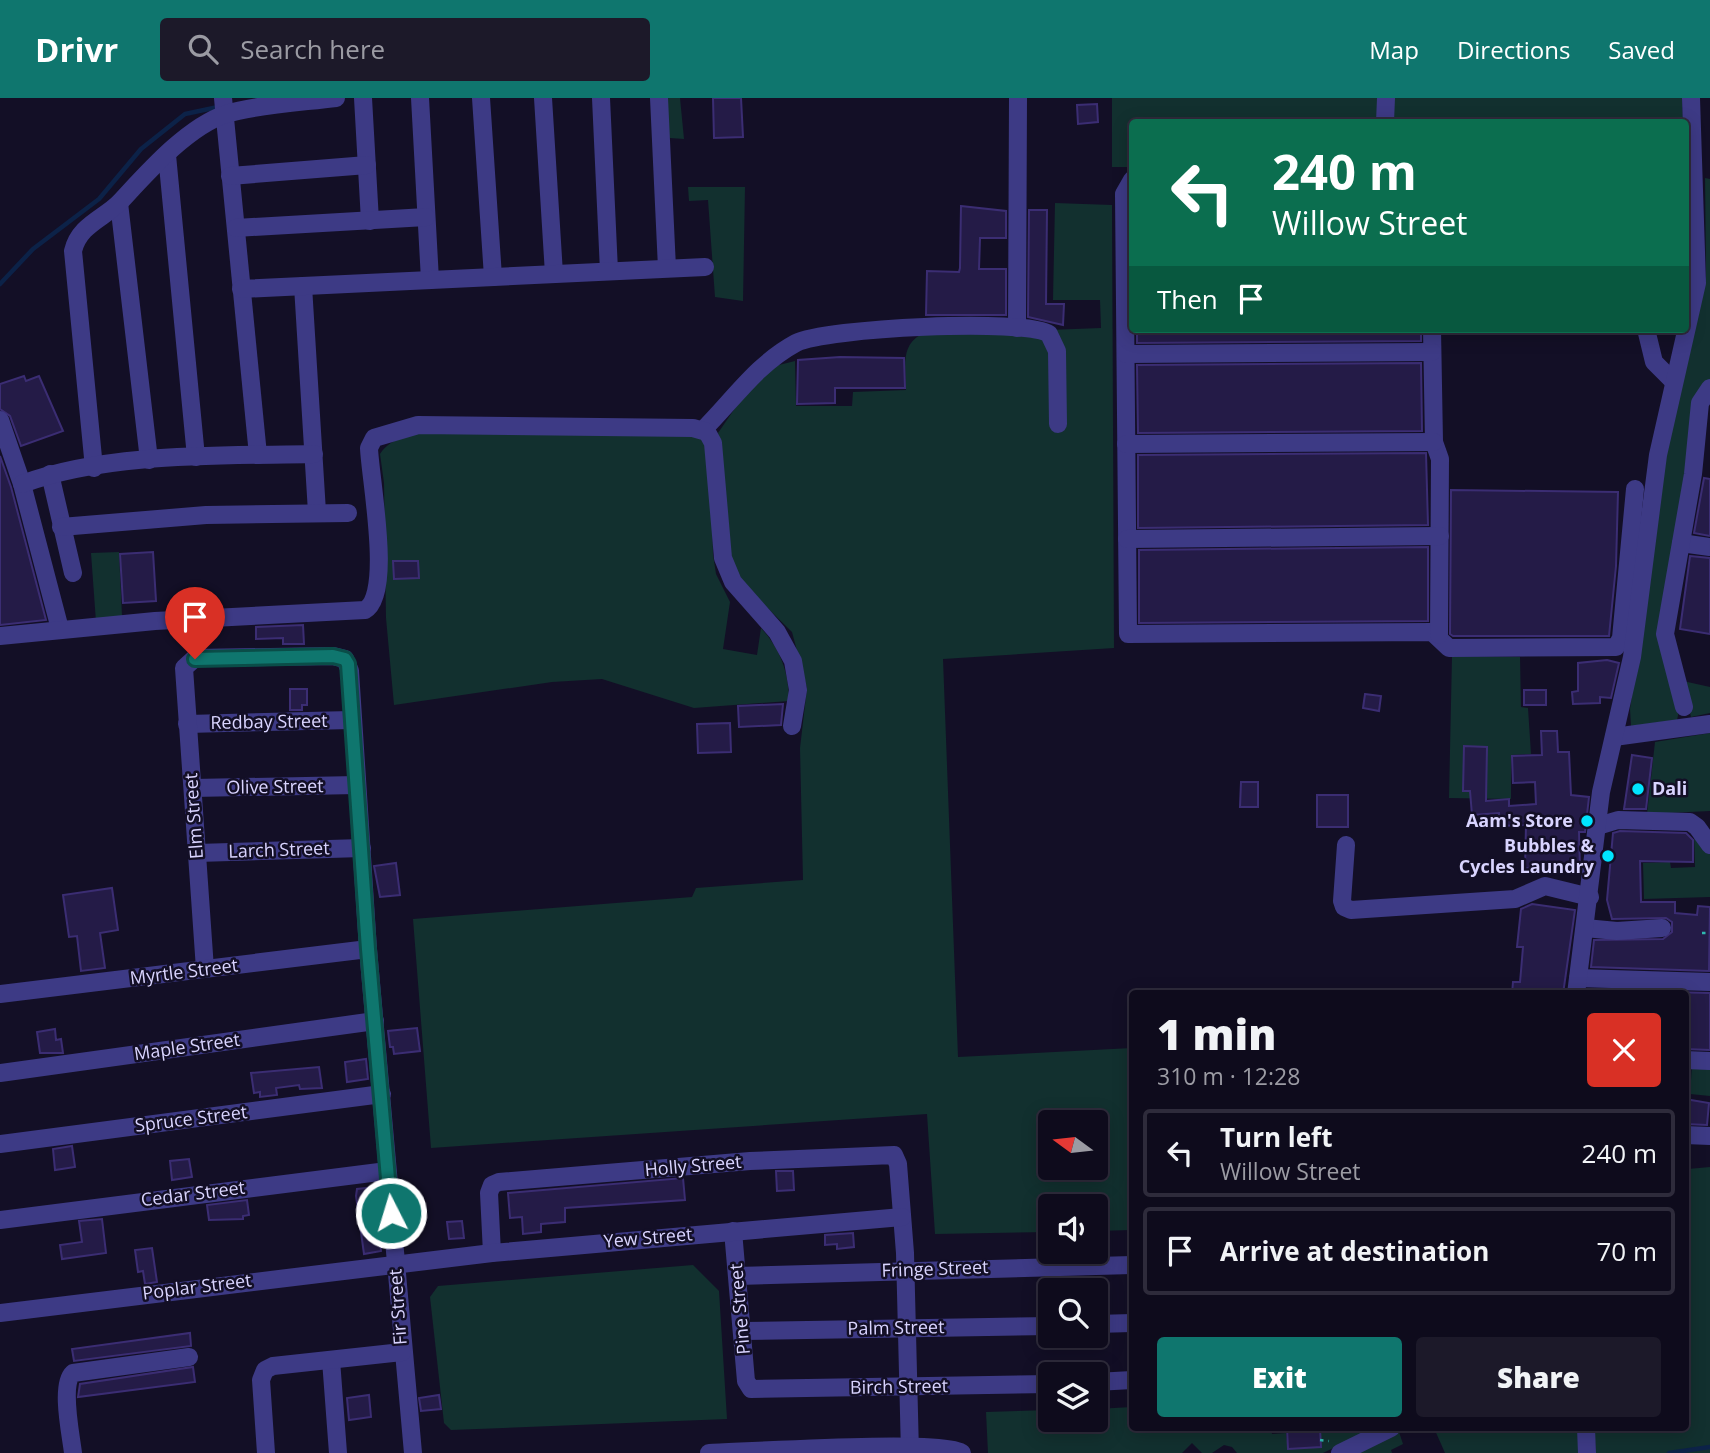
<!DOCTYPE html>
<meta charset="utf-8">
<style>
body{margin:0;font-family:"Open Sans",sans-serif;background:#1c1929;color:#f1f3f6;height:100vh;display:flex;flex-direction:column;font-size:26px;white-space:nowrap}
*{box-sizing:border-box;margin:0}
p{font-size:23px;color:#9b9ba3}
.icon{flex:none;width:38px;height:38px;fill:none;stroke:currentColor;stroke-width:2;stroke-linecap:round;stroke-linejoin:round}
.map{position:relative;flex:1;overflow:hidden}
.side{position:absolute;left:1129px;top:892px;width:560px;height:441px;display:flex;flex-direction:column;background:#0e0b1c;border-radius:7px;box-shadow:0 4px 18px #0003,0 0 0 2px #2e2b3b}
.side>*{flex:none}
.top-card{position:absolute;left:1129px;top:21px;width:560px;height:214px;border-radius:7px;box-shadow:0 4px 18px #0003,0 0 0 2px #2e2b3b;background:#0b6e4f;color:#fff;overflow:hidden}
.needle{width:46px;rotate:285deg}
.tools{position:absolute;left:1038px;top:1012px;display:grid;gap:14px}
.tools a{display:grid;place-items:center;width:70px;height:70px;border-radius:7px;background:#0e0b1c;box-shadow:0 4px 18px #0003,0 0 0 2px #2e2b3b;font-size:35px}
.pin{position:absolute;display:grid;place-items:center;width:60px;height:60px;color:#fff;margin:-72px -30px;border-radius:50% 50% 50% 0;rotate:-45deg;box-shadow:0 0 7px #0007}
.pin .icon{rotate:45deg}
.me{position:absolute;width:77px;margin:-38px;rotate:355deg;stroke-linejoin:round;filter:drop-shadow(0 0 5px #0008)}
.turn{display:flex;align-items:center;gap:24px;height:147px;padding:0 28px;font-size:32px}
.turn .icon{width:91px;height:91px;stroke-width:2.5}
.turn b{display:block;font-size:49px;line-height:60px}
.then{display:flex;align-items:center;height:66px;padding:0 28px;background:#0003;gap:14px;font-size:26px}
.round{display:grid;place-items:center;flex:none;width:74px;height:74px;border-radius:7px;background:#1c1929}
.summary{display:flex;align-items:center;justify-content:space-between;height:119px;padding:0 28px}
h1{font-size:42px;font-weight:800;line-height:52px}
.cta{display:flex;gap:14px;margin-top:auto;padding:14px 28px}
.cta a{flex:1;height:80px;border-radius:7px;background:#0f766e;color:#fff;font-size:28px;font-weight:800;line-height:80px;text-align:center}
.cta a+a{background:#1c1929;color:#f1f3f6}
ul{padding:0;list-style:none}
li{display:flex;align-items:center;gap:21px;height:88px;margin:0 14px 10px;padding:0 14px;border:4px solid #2e2b3b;border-radius:7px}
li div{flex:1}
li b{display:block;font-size:26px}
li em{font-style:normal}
header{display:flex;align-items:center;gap:42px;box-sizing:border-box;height:98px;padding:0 35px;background:#0f766e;color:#fff}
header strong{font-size:33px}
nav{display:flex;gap:38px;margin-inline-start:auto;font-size:24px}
.search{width:490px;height:63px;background:#1c1929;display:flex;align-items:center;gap:18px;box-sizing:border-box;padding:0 24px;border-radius:7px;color:#9b9ba3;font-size:26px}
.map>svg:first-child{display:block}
.green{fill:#12302f;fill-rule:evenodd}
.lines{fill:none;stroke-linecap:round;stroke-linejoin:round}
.stream{stroke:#0c2248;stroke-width:4.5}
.building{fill:#241b47;stroke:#3b2d73;stroke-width:2}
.path{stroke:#2fb8b0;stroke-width:2.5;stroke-dasharray:3.5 5;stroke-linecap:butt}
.minor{stroke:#3d3a85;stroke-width:18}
.route-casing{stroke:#0a4d48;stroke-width:18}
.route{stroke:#0f766e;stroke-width:12}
.poi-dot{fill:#00e5ff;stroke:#130f26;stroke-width:2.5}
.labels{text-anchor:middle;stroke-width:5;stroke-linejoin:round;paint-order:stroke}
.street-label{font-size:18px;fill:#d9d4ff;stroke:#130f26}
.poi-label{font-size:18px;font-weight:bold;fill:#d9d4ff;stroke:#130f26;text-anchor:end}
</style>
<header>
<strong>Drivr</strong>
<div class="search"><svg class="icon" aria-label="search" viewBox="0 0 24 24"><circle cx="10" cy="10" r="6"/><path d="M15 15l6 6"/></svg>Search here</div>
<nav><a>Map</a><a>Directions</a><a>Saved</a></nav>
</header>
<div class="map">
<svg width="1710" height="1355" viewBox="0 0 1710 1355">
<rect width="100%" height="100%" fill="#130f26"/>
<g class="green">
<path d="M 666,0 L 680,0 L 684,41 L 670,40 L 667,36 Z"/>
<path d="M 1112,0 L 1682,0 L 1683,24 L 1132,24 L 1132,69 L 1112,69 Z"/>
<path d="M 1705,80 L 1710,81 L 1710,288 L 1662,532 L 1679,613 L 1677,622 L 1631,628 L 1630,611 L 1666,357 L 1706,178 Z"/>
<path d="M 688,89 L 745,89 L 743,203 L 715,199 L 708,102 L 689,103 Z"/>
<path d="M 1055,105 L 1112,107 L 1114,550 L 943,561 L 958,959 L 1132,950 L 1132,1132 L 1096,1133 L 1096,1108 L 1050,1108 L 1050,1134 L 935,1136 L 927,1016 L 431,1050 L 413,821 L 692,799 L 696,790 L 803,782 L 800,650 L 807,590 L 792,534 L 735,478 L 730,462 L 718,335 L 757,278 L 771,269 L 795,263 L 796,308 L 852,308 L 853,294 L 906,292 C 906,270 900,249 920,237 L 1101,230 L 1100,202 L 1053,202 ZM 1050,1024 L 1096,1024 L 1096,1069 L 1050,1069 Z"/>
<path d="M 430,332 L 704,337 L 711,375 L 713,456 L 716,476 L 730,504 L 723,551 L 757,557 L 761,530 C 780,551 789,574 789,603 L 694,610 L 602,581 L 552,584 L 394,607 L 386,520 L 384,385 L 380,356 C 391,339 411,337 430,332 Z"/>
<path d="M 119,454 L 122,518 L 96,524 L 91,455 Z"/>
<path d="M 1452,558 L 1520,559 L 1521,609 L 1528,610 L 1531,656 L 1511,657 L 1511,701 L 1449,700 Z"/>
<path d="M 1683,583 L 1710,589 L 1710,615 L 1691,619 Z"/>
<path d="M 1710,635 L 1710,713 L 1647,716 L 1655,644 Z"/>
<path d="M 1694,735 L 1710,756 L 1710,799 L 1644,801 L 1643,765 L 1670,764 L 1671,770 L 1695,769 Z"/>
<path d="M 1692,967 L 1710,968 L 1710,998 L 1690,996 Z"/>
<path d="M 1686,1042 L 1688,1071 L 1710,1069 L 1710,1355 L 1596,1355 L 1594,1330 L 1685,1330 Z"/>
<path d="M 693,1167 L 719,1193 L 727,1321 L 451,1332 L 444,1325 L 430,1199 L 438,1188 Z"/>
<path d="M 1132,1309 L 1132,1330 L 1271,1330 L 1272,1336 L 1286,1335 L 1288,1351 L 1321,1349 L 1320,1330 L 1375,1330 L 1323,1355 L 1237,1355 L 1232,1349 L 1224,1347 L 1212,1355 L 1202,1355 L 1192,1345 L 1182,1355 L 988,1355 L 986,1314 L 1050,1312 L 1050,1321 L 1096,1321 L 1096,1311 Z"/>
<path d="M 1434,1330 L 1580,1330 L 1580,1355 L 1445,1355 Z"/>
<path d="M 1399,1334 L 1403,1346 L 1391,1352 L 1392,1355 L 1357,1355 Z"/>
</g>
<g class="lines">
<g class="stream">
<path d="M 0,186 L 33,151 L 99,101 L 141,51 L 185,16 L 218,9"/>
<path d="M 1669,1355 L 1710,1349"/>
</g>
</g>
<g class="building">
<path d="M 713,0 L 741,0 L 743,39 L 714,40 Z"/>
<path d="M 1097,6 L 1098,24 L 1078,26 L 1077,7 Z"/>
<path d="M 961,108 L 1006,113 L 1006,140 L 980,140 L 979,171 L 1006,171 L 1006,217 L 926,217 L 927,173 L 959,174 L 960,170 Z"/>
<path d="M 1029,112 L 1047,112 L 1046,206 L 1064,206 L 1063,227 L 1028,219 Z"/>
<path d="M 1137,231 L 1421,231 L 1421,243 L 1137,245 Z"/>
<path d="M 840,259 L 904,260 L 905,290 L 835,290 L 835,305 L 797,306 L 798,262 Z"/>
<path d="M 1421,265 L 1422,333 L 1138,335 L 1137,267 Z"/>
<path d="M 24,278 L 26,283 L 39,278 L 63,333 L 21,348 L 10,318 L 0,311 L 0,286 Z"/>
<path d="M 1426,355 L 1428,427 L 1138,430 L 1138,357 Z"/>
<path d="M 0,358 L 11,389 L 46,522 L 0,527 Z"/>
<path d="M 1704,380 L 1710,381 L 1710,438 L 1694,435 Z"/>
<path d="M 1451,392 L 1618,394 L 1616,468 L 1609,538 L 1453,538 L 1450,536 Z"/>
<path d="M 1428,449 L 1428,523 L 1139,525 L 1139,452 Z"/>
<path d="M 153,454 L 156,503 L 123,505 L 120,456 Z"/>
<path d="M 1690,458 L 1710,460 L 1710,536 L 1680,531 Z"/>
<path d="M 393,463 L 418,463 L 419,480 L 394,481 Z"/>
<path d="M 303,527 L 304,546 L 283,546 L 283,540 L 256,541 L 256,529 Z"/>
<path d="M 1607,562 L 1619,565 L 1611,600 L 1600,599 L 1600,605 L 1573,606 L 1572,594 L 1578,593 L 1578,565 Z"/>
<path d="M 290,591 L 307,591 L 307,607 L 302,607 L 302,612 L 290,612 Z"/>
<rect x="1524" y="592" width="22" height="15"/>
<path d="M 1365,596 L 1381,598 L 1379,613 L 1363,610 Z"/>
<path d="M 783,606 L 781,627 L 739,629 L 738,608 Z"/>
<path d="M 730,625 L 731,654 L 698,655 L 697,626 Z"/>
<path d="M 1541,633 L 1557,633 L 1558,654 L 1569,654 L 1571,697 L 1589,699 L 1585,734 L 1579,734 L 1580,772 L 1525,770 L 1526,727 L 1499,728 L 1499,715 L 1472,717 L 1470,693 L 1463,693 L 1464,648 L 1487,649 L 1486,703 L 1509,701 L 1509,708 L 1536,706 L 1535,684 L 1513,685 L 1512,658 L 1542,657 Z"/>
<path d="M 1632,657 L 1652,660 L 1646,711 L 1624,711 Z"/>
<path d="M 1241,684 L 1258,684 L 1258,709 L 1240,709 Z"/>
<rect x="1317" y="697" width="31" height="32"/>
<path d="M 1620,733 L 1686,735 L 1693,742 L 1693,764 L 1640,763 L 1641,804 L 1675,804 L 1675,815 L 1697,817 L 1698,808 L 1710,809 L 1709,873 L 1591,869 L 1594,842 L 1663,841 L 1672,834 L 1672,824 L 1666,820 L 1612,821 L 1607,802 L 1613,735 Z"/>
<path d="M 396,765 L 400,797 L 380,799 L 374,768 Z"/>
<path d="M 112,790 L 118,832 L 100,835 L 105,870 L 81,873 L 77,838 L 69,839 L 63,797 Z"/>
<path d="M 1532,806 L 1575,812 L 1563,896 L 1512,896 L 1513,884 L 1520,884 L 1521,873 L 1523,849 L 1517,849 L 1521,811 Z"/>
<path d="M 1593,892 L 1710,895 L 1710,952 L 1685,951 L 1685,896 L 1593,896 Z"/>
<path d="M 417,930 L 420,953 L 394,956 L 393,949 L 390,949 L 388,933 Z"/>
<path d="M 55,931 L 56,942 L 61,941 L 63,955 L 40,955 L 37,934 Z"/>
<path d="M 366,961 L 368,981 L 347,984 L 345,964 Z"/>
<path d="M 319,969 L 322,990 L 300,991 L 299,987 L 276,990 L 277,997 L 260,999 L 260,994 L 254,995 L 251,975 Z"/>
<path d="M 1685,1001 L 1709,1005 L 1707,1027 L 1685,1026 Z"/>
<path d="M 72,1048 L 75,1069 L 55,1072 L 53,1051 Z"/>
<path d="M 189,1061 L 192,1079 L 172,1082 L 170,1063 Z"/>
<path d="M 776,1073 L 793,1073 L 794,1092 L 777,1093 Z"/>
<path d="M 683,1080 L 685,1102 L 565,1110 L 565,1124 L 541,1126 L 541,1134 L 523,1136 L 522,1119 L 510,1120 L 508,1095 Z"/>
<path d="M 375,1089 L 381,1153 L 364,1156 L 356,1098 L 357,1091 Z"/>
<path d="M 247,1102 L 249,1117 L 243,1118 L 243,1121 L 209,1122 L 207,1107 Z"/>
<path d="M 102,1121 L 106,1155 L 62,1161 L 60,1147 L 82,1144 L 79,1123 Z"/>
<path d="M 462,1123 L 464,1140 L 449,1141 L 447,1124 Z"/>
<path d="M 853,1135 L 854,1149 L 837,1151 L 837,1146 L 825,1147 L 825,1137 Z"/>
<path d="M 152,1150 L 157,1184 L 145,1186 L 143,1173 L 138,1174 L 135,1152 Z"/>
<path d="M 190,1235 L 191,1248 L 74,1263 L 72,1251 Z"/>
<path d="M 193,1269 L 195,1284 L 78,1299 L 80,1286 Z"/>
<path d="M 369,1297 L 371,1319 L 349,1322 L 347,1300 Z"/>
<path d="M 439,1297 L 441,1311 L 421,1313 L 419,1300 Z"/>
<path d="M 1287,1330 L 1320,1330 L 1321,1349 L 1288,1351 Z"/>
</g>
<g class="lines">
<g class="path">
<path d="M 1702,835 L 1710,835"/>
<path d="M 1320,1342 L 1329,1343"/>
</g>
<g class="minor">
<path d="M 223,0 L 258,357"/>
<path d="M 363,0 L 370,123"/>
<path d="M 420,0 L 430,182"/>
<path d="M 481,0 L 493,179"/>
<path d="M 543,0 L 554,176"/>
<path d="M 601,0 L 609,173"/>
<path d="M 659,0 L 667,170"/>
<path d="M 1385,24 L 1386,0"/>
<path d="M 167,57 L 196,359"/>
<path d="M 230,78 L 367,67"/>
<path d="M 1132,82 L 1124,96 L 1128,536 L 1432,534 L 1449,550 L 1616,549 L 1621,540 L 1635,391"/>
<path d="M 119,105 L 149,362"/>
<path d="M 236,130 L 426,119"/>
<path d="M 303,188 L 317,414"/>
<path d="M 241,191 L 705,169"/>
<path d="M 1017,230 L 1018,0"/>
<path d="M 1432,231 L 1434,344 L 1440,361 L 1439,537"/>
<path d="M 1646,231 L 1654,264 L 1673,283"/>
<path d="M 1126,256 L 1432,254"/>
<path d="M 0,322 L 22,386 L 60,531"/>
<path d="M 703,332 C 734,301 757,266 796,245 C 825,230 1025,220 1049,236 L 1057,253 L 1058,326"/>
<path d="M 1126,346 L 1434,344"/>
<path d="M 94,370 L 73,153 C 79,127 103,121 120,104 C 147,75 187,29 226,16 C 253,7 305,4 336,0"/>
<path d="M 50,376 L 73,475"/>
<path d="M 22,386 C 107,354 223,358 314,356"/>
<path d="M 61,429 L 206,417 L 348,415"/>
<path d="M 1127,441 L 1440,438"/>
<path d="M 1681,445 L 1710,449"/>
<path d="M 0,538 L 155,523 L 365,512 C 393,497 370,380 369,350 L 374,340 L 418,327 L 693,330 L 707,334 L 713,345 L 723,460 L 733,484 L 777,534 L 793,563 L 798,592 L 792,628"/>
<path d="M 1684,609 L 1665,536 L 1693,376 L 1700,305 L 1710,290"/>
<path d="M 187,626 L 351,622"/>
<path d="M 1614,639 L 1710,626"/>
<path d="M 193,690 L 357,687"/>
<path d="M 1598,728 L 1618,722 L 1690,724 L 1697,729 L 1710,747"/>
<path d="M 1346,747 L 1342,803 L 1344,809 L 1351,812 L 1515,801 L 1545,788 L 1590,799"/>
<path d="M 197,755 L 362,750"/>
<path d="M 1585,830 L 1617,833 L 1662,830"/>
<path d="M 205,871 L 184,570 L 195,560 L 333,558 L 345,561 L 350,573 L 368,851 L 413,1355"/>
<path d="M 1578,880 L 1710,884"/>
<path d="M 0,896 L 368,851"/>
<path d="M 1576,896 L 1601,694 L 1632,559 L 1658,357 L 1697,185 L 1691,0"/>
<path d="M 1685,962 L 1710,963"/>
<path d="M 0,975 L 375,923"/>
<path d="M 1685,1037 L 1710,1038"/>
<path d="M 0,1046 L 382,996"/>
<path d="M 0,1122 L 387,1073"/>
<path d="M 733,1133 L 746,1283 L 751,1291 L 1050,1286"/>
<path d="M 492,1155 L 489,1095 L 492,1087 L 499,1084 L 750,1063 L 894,1057 L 898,1066 L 905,1155 L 910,1355"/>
<path d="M 738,1178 L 1132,1167"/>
<path d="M 0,1215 L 492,1155 L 902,1119"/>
<path d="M 1096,1226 L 1132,1225"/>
<path d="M 743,1233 L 1050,1228"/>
<path d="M 331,1262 L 338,1355"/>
<path d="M 1096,1284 L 1132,1282"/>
<path d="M 1586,1330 L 1587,1355"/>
<path d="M 73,1355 C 71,1337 60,1287 73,1275 L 189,1259"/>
<path d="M 266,1355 L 261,1282 L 265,1272 L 273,1268 L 402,1254"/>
<path d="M 709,1355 C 743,1354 947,1341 962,1355"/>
<path d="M 1340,1355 L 1391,1330"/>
</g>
</g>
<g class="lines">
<g class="route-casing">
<path id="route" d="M 195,561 L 333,558 L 345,561 L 348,566 L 368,851 L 391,1115"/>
</g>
<use href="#route" class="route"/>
</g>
<g class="poi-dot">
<circle cx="1638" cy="691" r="7"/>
<circle cx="1587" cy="723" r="7"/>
<circle cx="1608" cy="758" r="7"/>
</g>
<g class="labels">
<g class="street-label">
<text transform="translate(269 624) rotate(-1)" y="6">Redbay Street</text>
<text transform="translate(275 689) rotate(-1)" y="6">Olive Street</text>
<text transform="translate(194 718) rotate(-94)" y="6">Elm Street</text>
<text transform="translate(279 752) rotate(-2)" y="6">Larch Street</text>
<text transform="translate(184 874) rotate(-7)" y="6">Myrtle Street</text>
<text transform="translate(187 949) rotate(-8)" y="6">Maple Street</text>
<text transform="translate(191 1021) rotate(-7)" y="6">Spruce Street</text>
<text transform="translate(693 1068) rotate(-5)" y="6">Holly Street</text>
<text transform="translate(193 1096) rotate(-7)" y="6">Cedar Street</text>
<text transform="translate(648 1140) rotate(-5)" y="6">Yew Street</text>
<text transform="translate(935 1171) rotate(-2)" y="6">Fringe Street</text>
<text transform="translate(197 1189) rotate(-7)" y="6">Poplar Street</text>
<text transform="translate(398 1209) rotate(-94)" y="6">Fir Street</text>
<text transform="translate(740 1211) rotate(-95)" y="6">Pine Street</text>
<text transform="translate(896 1230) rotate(-1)" y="6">Palm Street</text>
<text transform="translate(899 1289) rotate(-1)" y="6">Birch Street</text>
</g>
<g class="poi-label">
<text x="1652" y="697" text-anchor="start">Dali</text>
<text x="1573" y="729">Aam's Store</text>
<text x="1594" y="754">Bubbles &amp;<tspan x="1594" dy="21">Cycles Laundry</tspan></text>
</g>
</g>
</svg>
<div class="tools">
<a><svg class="needle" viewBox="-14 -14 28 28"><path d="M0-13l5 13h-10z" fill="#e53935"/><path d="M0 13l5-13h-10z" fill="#9b9ba3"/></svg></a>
<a><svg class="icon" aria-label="sound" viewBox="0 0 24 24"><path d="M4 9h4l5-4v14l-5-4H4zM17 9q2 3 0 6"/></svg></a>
<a><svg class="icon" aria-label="search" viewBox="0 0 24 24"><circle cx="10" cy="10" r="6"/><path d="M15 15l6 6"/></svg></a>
<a><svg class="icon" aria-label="layers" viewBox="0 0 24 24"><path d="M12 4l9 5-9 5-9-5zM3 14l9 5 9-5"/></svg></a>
</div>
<div class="pin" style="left:195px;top:561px;background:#d93025"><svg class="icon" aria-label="arrive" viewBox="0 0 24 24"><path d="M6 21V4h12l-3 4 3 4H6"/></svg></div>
<svg class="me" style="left:391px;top:1115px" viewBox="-20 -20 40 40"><circle r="17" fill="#0f766e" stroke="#fff" stroke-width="3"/><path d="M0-11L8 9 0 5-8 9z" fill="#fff"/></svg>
<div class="top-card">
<div class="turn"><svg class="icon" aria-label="left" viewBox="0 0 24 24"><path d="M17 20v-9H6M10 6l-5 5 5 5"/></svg><div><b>240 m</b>Willow Street</div></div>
<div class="then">Then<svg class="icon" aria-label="arrive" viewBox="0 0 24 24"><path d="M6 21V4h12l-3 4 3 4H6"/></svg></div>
</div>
<section class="side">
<div class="summary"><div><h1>1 min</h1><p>310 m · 12:28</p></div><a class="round" style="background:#d93025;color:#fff"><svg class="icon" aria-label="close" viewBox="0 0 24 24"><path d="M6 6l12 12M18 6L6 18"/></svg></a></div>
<ul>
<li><svg class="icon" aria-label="left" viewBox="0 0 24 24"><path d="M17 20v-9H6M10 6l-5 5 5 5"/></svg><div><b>Turn left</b><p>Willow Street</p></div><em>240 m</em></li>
<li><svg class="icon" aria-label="arrive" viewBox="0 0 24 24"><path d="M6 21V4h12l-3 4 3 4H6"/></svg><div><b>Arrive at destination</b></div><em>70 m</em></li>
</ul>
<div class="cta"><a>Exit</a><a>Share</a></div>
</section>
</div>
